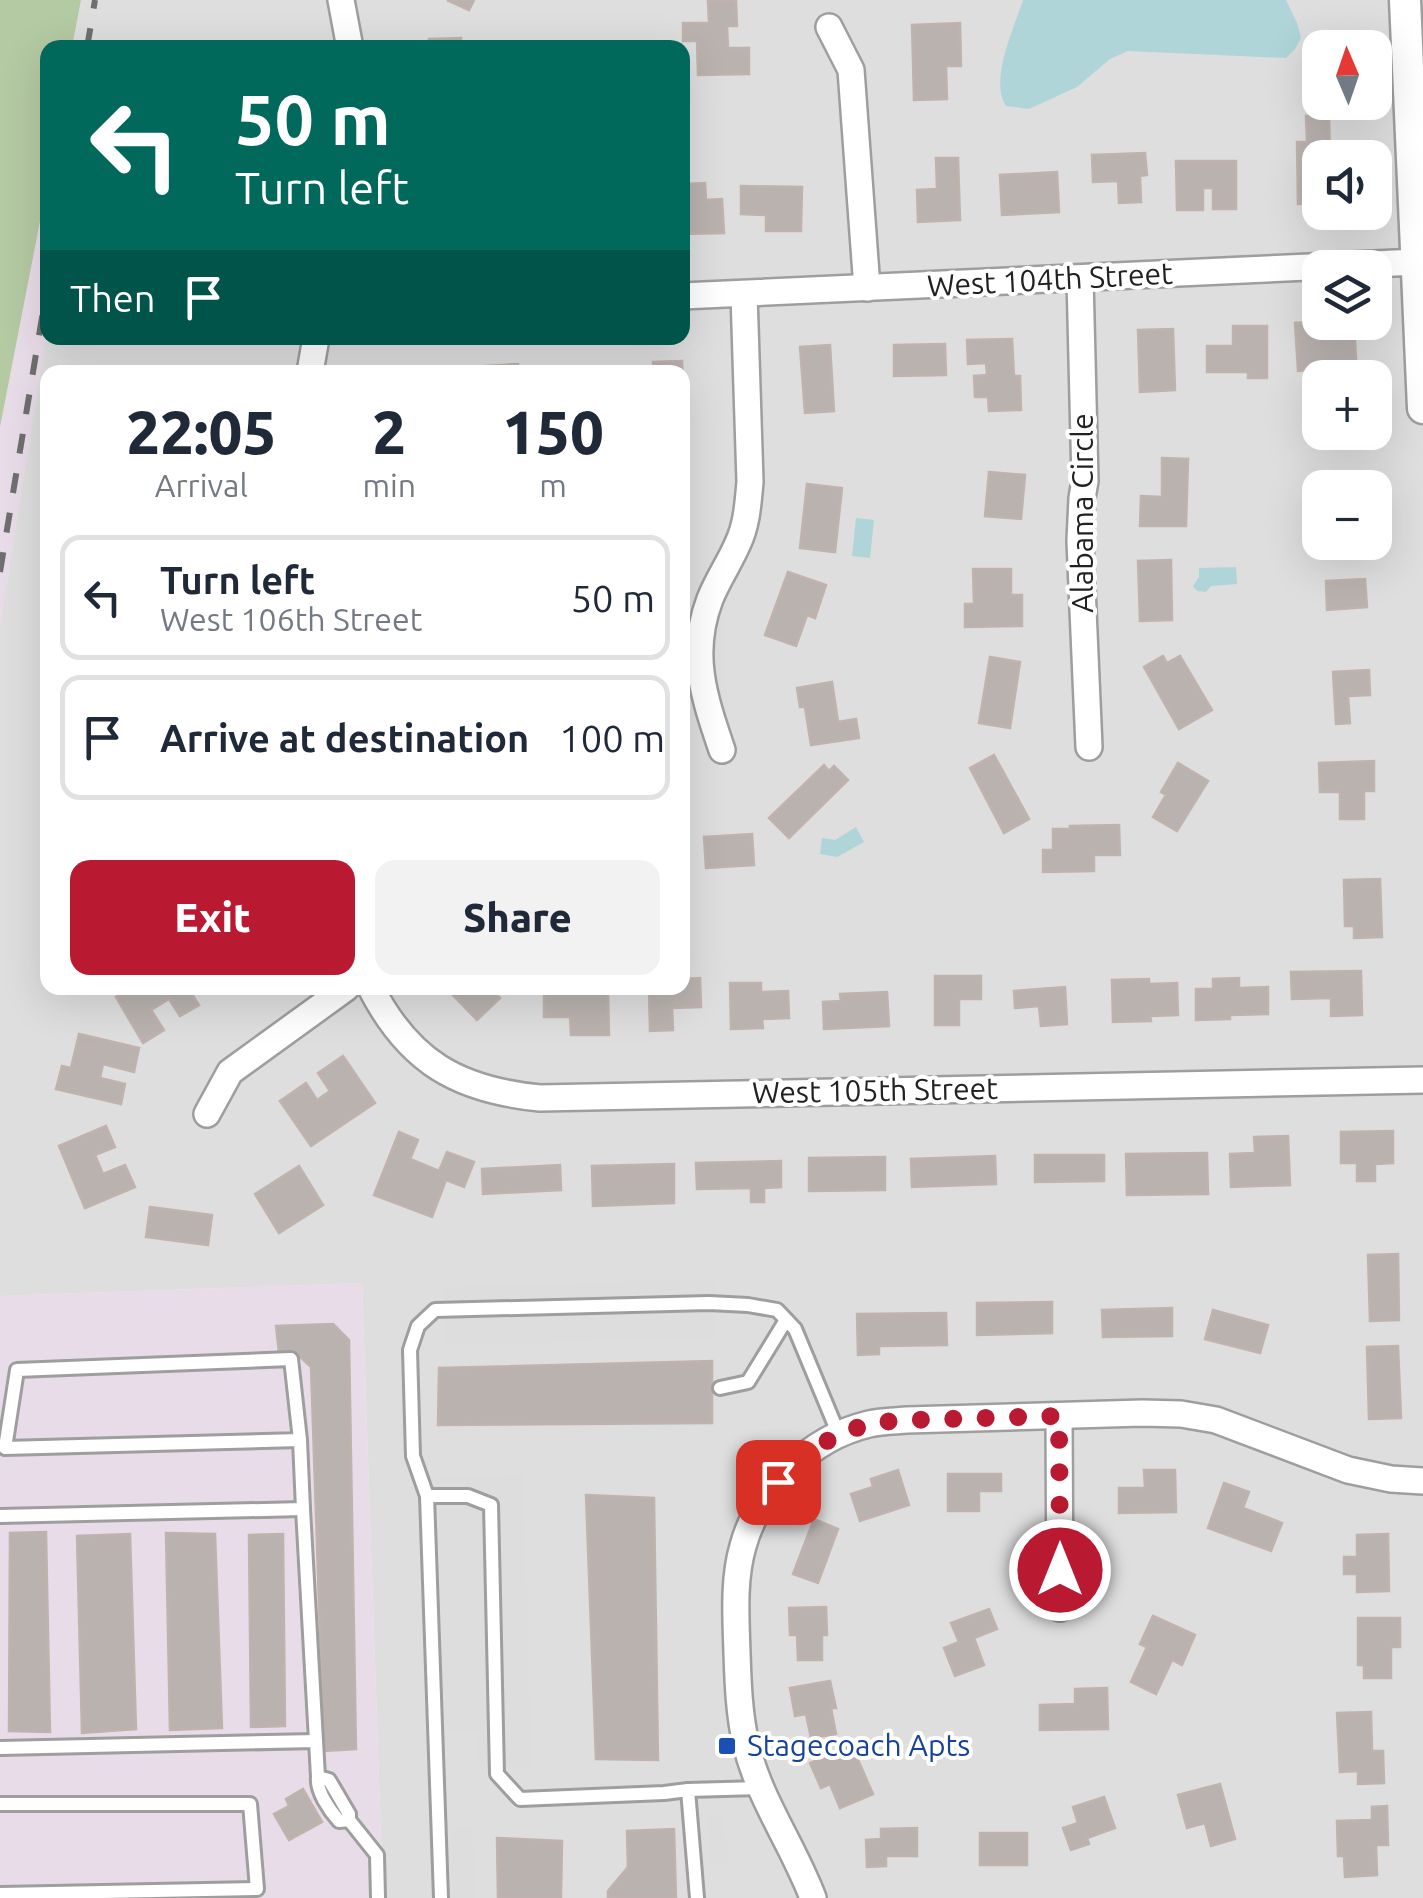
<!DOCTYPE html>
<meta charset="utf-8">
<style>
body{margin:0;font-family:Ubuntu,sans-serif;background:#f2f2f3;color:#1f2937;height:100vh;display:flex;flex-direction:column;font-size:38px;white-space:nowrap}
*{box-sizing:border-box;margin:0}
p{font-size:32px;color:#747a83}
.icon{flex:none;width:55px;height:55px;fill:none;stroke:currentColor;stroke-width:2;stroke-linecap:round;stroke-linejoin:round}
.map{position:relative;flex:1;overflow:hidden}
.drawer{position:absolute;left:40px;top:365px;width:650px;height:630px;display:flex;flex-direction:column;background:#fff;border-radius:20px;box-shadow:0 10px 40px #0002}
.drawer>*{flex:none}
.guide{position:absolute;left:40px;top:40px;width:650px;height:305px;border-radius:20px;box-shadow:0 10px 40px #0002;background:#00695c;color:#fff;overflow:hidden}
.needle{width:65px;rotate:358deg}
.controls{position:absolute;left:1302px;top:30px;display:grid;gap:20px}
.controls a{display:grid;place-items:center;width:90px;height:90px;border-radius:20px;background:#fff;box-shadow:0 10px 40px #0002;font-size:50px}
.pin{position:absolute;display:grid;place-items:center;width:85px;height:85px;color:#fff;margin:-42px;border-radius:20px;box-shadow:0 5px 15px #0006}
.me{position:absolute;width:110px;margin:-55px;rotate:0deg;stroke-linejoin:round;filter:drop-shadow(0 0 8px #0008)}
.turn{display:flex;align-items:center;gap:35px;height:210px;padding:0 30px;font-size:45px}
.turn .icon{width:130px;height:130px;stroke-width:2.5}
.turn b{display:block;font-size:70px;line-height:85px}
.then{display:flex;align-items:center;height:95px;padding:0 30px;background:#0003;gap:20px;font-size:38px}
.eta{display:flex;justify-content:space-evenly;align-items:center;height:170px;text-align:center}
.eta b{font-size:60px;font-weight:800;line-height:70px}
.button{display:flex;gap:20px;margin-top:auto;padding:20px 30px}
.button a{flex:1;height:115px;border-radius:20px;background:#b91a31;color:#fff;font-size:40px;font-weight:800;line-height:115px;text-align:center}
.button a+a{background:#f2f2f3;color:#1f2937}
ul{padding:0;list-style:none}
li{display:flex;align-items:center;gap:30px;height:125px;margin:0 20px 15px;padding:0 10px;border:5px solid #e0e1e3;border-radius:20px}
li div{flex:1}
li b{display:block;font-size:38px}
li em{font-style:normal}
.map>svg:first-child{display:block}
.residential{fill:#dfdede;fill-rule:evenodd}
.industrial{fill:#e8dce8}
.forest{fill:#b4caa3}
.parking{fill:#ddd}
.water{fill:#afd5d8}
.building{fill:#b9b2af;stroke:#c0b3ad;stroke-width:2.5}
.lines{fill:none;stroke-linecap:round;stroke-linejoin:round}
.service-casing{stroke:#9e9e9e;stroke-width:18}
.minor-casing{stroke:#9e9e9e;stroke-width:30}
.tertiary-casing{stroke:#9e9e9e;stroke-width:35}
.service{stroke:#fff;stroke-width:12}
.minor{stroke:#fff;stroke-width:25}
.tertiary{stroke:#fff;stroke-width:30}
.rail{stroke:#6f6f6f;stroke-width:6;stroke-dasharray:20 20;stroke-linecap:butt}
.route{stroke:#b91a31;stroke-width:18;stroke-dasharray:0 32.4}
.transit-dot{fill:#1a4fb4;stroke:#fff;stroke-width:4}
.labels{text-anchor:middle;stroke-width:8;stroke-linejoin:round;paint-order:stroke}
.street-label{font-size:30px;fill:#212121;stroke:#fff}
.transit-label{font-size:30px;fill:#164399;stroke:#fff;text-anchor:start}
</style>
<div class="map">
<svg width="1423" height="1898" viewBox="0 0 1423 1898">
<rect width="100%" height="100%" fill="#f0ede9"/>
<path class="residential" d="M 0,0 L 1423,0 L 1423,1898 L 383,1898 L 362,1283 L 0,1296 ZM 48,48 L 682,48 L 682,338 L 48,338 ZM 1320,48 L 1375,48 L 1375,102 L 1320,102 ZM 1320,158 L 1375,158 L 1375,212 L 1320,212 ZM 1320,268 L 1375,268 L 1375,322 L 1320,322 ZM 48,372 L 682,372 L 682,988 L 48,988 ZM 1320,378 L 1375,378 L 1375,432 L 1320,432 ZM 1320,488 L 1375,488 L 1375,542 L 1320,542 Z"/>
<g class="industrial">
<path d="M 0,114 L 39,179 L 47,333 L 0,626 Z"/>
<path d="M 362,1283 L 383,1898 L 0,1898 L 0,1296 Z"/>
</g>
<path class="forest" d="M 0,0 L 81,0 L 72,47 L 48,48 L 47,185 L 0,427 Z"/>
<g class="parking">
<path d="M 714,1279 L 716,1338 L 444,1345 L 442,1287 Z"/>
<path d="M 524,1474 L 531,1766 L 479,1767 L 478,1731 L 445,1731 L 438,1477 Z"/>
<path d="M 706,1816 L 723,1818 L 730,1862 L 709,1867 Z"/>
<path d="M 450,1826 L 473,1826 L 475,1898 L 452,1898 Z"/>
</g>
<g class="water">
<path d="M 1023,0 L 1286,0 L 1297,23 L 1301,38 L 1295,49 L 1286,58 L 1128,51 L 1110,59 L 1077,87 L 1029,109 L 1006,106 C 989,80 1014,28 1023,0 Z"/>
<path d="M 856,518 L 874,520 L 870,558 L 852,556 Z"/>
<path d="M 1236,567 L 1237,584 L 1211,586 L 1206,592 L 1197,591 L 1193,586 L 1199,577 L 1199,568 Z"/>
<path d="M 856,827 L 864,842 L 837,857 L 820,854 L 822,838 L 835,840 Z"/>
</g>
<g class="building">
<path d="M 447,0 L 474,0 L 469,10 Z"/>
<path d="M 708,1 L 736,1 L 737,26 L 727,26 L 728,48 L 749,48 L 749,74 L 698,75 L 697,41 L 683,41 L 683,23 L 709,23 Z"/>
<path d="M 960,23 L 961,66 L 946,66 L 947,99 L 914,100 L 912,25 Z"/>
<path d="M 461,38 L 461,48 L 429,48 L 429,39 Z"/>
<path d="M 1329,115 L 1330,158 L 1320,158 L 1320,203 L 1298,204 L 1297,142 L 1307,142 L 1306,116 Z"/>
<path d="M 1145,153 L 1147,175 L 1140,176 L 1141,202 L 1119,203 L 1118,181 L 1093,182 L 1092,155 Z"/>
<path d="M 936,158 L 958,158 L 960,220 L 918,222 L 917,190 L 937,189 Z"/>
<path d="M 1176,161 L 1236,161 L 1236,209 L 1213,209 L 1213,188 L 1203,188 L 1203,210 L 1177,210 Z"/>
<path d="M 1057,172 L 1059,212 L 1002,215 L 1000,175 Z"/>
<path d="M 705,183 L 706,200 L 722,199 L 724,233 L 682,234 L 682,201 L 686,201 L 685,184 Z"/>
<path d="M 741,186 L 802,187 L 801,231 L 766,231 L 766,215 L 741,214 Z"/>
<path d="M 1320,321 L 1324,324 L 1354,322 L 1357,378 L 1334,378 L 1333,368 L 1298,371 L 1295,323 Z"/>
<path d="M 1233,326 L 1267,326 L 1267,378 L 1248,378 L 1248,372 L 1207,372 L 1207,346 L 1233,346 Z"/>
<path d="M 1173,329 L 1175,390 L 1140,392 L 1138,330 Z"/>
<path d="M 1012,339 L 1014,376 L 1020,376 L 1021,410 L 989,411 L 988,397 L 975,397 L 974,376 L 987,375 L 986,363 L 968,364 L 967,340 Z"/>
<path d="M 945,344 L 946,375 L 894,376 L 894,345 Z"/>
<path d="M 830,345 L 834,411 L 805,413 L 800,347 Z"/>
<path d="M 682,361 L 685,422 L 682,422 L 682,372 L 654,372 L 653,362 Z"/>
<path d="M 518,364 L 519,372 L 454,372 L 454,368 Z"/>
<path d="M 1162,458 L 1188,459 L 1186,526 L 1140,526 L 1141,496 L 1162,497 Z"/>
<path d="M 989,472 L 1025,475 L 1021,519 L 985,516 Z"/>
<path d="M 1362,474 L 1362,488 L 1333,488 L 1333,475 Z"/>
<path d="M 807,484 L 842,488 L 835,552 L 800,548 Z"/>
<path d="M 1171,560 L 1172,620 L 1140,621 L 1138,561 Z"/>
<path d="M 973,569 L 1011,569 L 1011,595 L 1022,595 L 1022,626 L 965,627 L 965,604 L 974,604 Z"/>
<path d="M 788,572 L 826,585 L 815,618 L 807,615 L 796,646 L 765,635 Z"/>
<path d="M 1365,579 L 1367,607 L 1327,610 L 1326,581 Z"/>
<path d="M 1163,656 L 1167,663 L 1180,656 L 1212,710 L 1179,729 L 1144,667 Z"/>
<path d="M 990,657 L 1020,662 L 1010,728 L 979,723 Z"/>
<path d="M 1369,670 L 1370,695 L 1348,696 L 1350,723 L 1336,724 L 1333,672 Z"/>
<path d="M 832,682 L 838,722 L 856,719 L 859,738 L 811,745 L 805,707 L 800,707 L 797,688 Z"/>
<path d="M 994,755 L 1029,819 L 1004,833 L 970,768 Z"/>
<path d="M 1374,761 L 1374,791 L 1364,791 L 1364,819 L 1340,819 L 1340,792 L 1320,792 L 1319,763 Z"/>
<path d="M 1178,763 L 1208,781 L 1177,831 L 1153,817 L 1166,795 L 1161,792 Z"/>
<path d="M 824,765 L 829,771 L 834,766 L 848,780 L 789,838 L 769,818 Z"/>
<path d="M 1119,825 L 1120,855 L 1094,855 L 1094,871 L 1043,872 L 1043,850 L 1053,850 L 1053,829 L 1070,829 L 1070,826 Z"/>
<path d="M 752,834 L 754,865 L 706,868 L 704,837 Z"/>
<path d="M 1380,879 L 1382,937 L 1354,938 L 1354,926 L 1345,926 L 1344,880 Z"/>
<path d="M 1361,971 L 1362,1015 L 1331,1016 L 1331,998 L 1292,999 L 1291,972 Z"/>
<path d="M 935,976 L 981,976 L 981,999 L 959,999 L 959,1025 L 935,1025 Z"/>
<path d="M 700,978 L 701,1007 L 672,1008 L 673,1030 L 650,1031 L 649,988 L 682,988 L 682,979 Z"/>
<path d="M 1239,978 L 1239,988 L 1268,987 L 1268,1014 L 1230,1015 L 1230,1019 L 1196,1020 L 1196,989 L 1213,989 L 1213,979 Z"/>
<path d="M 1149,979 L 1149,984 L 1177,983 L 1178,1015 L 1150,1016 L 1151,1021 L 1113,1022 L 1112,980 Z"/>
<path d="M 730,983 L 761,983 L 761,992 L 788,991 L 789,1018 L 762,1019 L 763,1028 L 731,1029 Z"/>
<path d="M 1065,987 L 1067,1024 L 1041,1026 L 1039,1006 L 1015,1008 L 1014,991 Z"/>
<path d="M 132,988 L 188,988 L 199,1005 L 180,1016 L 169,999 L 151,1010 L 164,1030 L 143,1043 L 116,997 Z"/>
<path d="M 446,988 L 490,988 L 500,998 L 477,1020 Z"/>
<path d="M 544,992 L 608,992 L 609,1035 L 571,1035 L 570,1017 L 544,1017 Z"/>
<path d="M 887,992 L 889,1026 L 824,1029 L 823,1002 L 841,1001 L 840,994 Z"/>
<path d="M 79,1034 L 139,1048 L 134,1072 L 103,1064 L 100,1078 L 125,1084 L 121,1104 L 56,1089 L 62,1066 L 71,1068 Z"/>
<path d="M 343,1056 L 375,1103 L 311,1146 L 280,1101 L 306,1083 L 317,1100 L 330,1091 L 318,1073 Z"/>
<path d="M 106,1126 L 115,1147 L 95,1155 L 103,1174 L 125,1165 L 135,1187 L 85,1208 L 59,1146 Z"/>
<path d="M 1393,1131 L 1393,1163 L 1375,1164 L 1375,1181 L 1357,1181 L 1357,1163 L 1341,1163 L 1341,1132 Z"/>
<path d="M 399,1132 L 418,1140 L 410,1159 L 439,1171 L 447,1152 L 474,1162 L 464,1187 L 446,1180 L 432,1217 L 374,1195 Z"/>
<path d="M 1288,1136 L 1290,1185 L 1231,1187 L 1230,1154 L 1255,1153 L 1254,1137 Z"/>
<path d="M 1207,1153 L 1208,1194 L 1127,1195 L 1126,1154 Z"/>
<path d="M 1035,1155 L 1104,1155 L 1104,1181 L 1035,1182 Z"/>
<path d="M 995,1156 L 996,1184 L 912,1187 L 911,1159 Z"/>
<path d="M 885,1157 L 885,1190 L 809,1191 L 809,1158 Z"/>
<path d="M 781,1161 L 781,1187 L 764,1188 L 764,1202 L 751,1202 L 751,1188 L 697,1189 L 696,1163 Z"/>
<path d="M 674,1164 L 674,1203 L 593,1206 L 592,1166 Z"/>
<path d="M 560,1165 L 561,1190 L 483,1194 L 482,1169 Z"/>
<path d="M 299,1166 L 323,1205 L 279,1233 L 255,1194 Z"/>
<path d="M 150,1207 L 212,1215 L 208,1245 L 146,1237 Z"/>
<path d="M 1398,1254 L 1399,1320 L 1370,1321 L 1368,1255 Z"/>
<path d="M 1052,1302 L 1052,1333 L 977,1335 L 977,1303 Z"/>
<path d="M 1172,1308 L 1172,1336 L 1103,1337 L 1102,1310 Z"/>
<path d="M 1213,1310 L 1268,1325 L 1260,1353 L 1205,1339 Z"/>
<path d="M 946,1313 L 947,1345 L 879,1346 L 879,1354 L 858,1355 L 857,1314 Z"/>
<path d="M 333,1324 L 349,1340 L 356,1749 L 324,1751 L 311,1367 L 295,1352 L 279,1353 L 276,1326 Z"/>
<path d="M 1398,1346 L 1401,1418 L 1369,1419 L 1367,1347 Z"/>
<path d="M 712,1361 L 712,1423 L 438,1425 L 439,1368 Z"/>
<path d="M 898,1470 L 909,1505 L 860,1521 L 851,1494 L 873,1487 L 871,1479 Z"/>
<path d="M 1144,1470 L 1175,1470 L 1176,1512 L 1119,1513 L 1119,1488 L 1145,1488 Z"/>
<path d="M 948,1474 L 1001,1474 L 1001,1491 L 979,1491 L 979,1511 L 948,1511 Z"/>
<path d="M 1224,1483 L 1249,1492 L 1243,1508 L 1282,1523 L 1271,1551 L 1208,1528 Z"/>
<path d="M 586,1495 L 654,1498 L 658,1760 L 596,1759 Z"/>
<path d="M 814,1519 L 838,1529 L 818,1583 L 793,1574 Z"/>
<path d="M 46,1532 L 50,1732 L 9,1731 L 10,1533 Z"/>
<path d="M 166,1533 L 215,1534 L 222,1728 L 170,1730 Z"/>
<path d="M 130,1534 L 136,1729 L 82,1733 L 77,1536 Z"/>
<path d="M 283,1534 L 285,1726 L 251,1727 L 249,1535 Z"/>
<path d="M 1388,1534 L 1389,1591 L 1357,1592 L 1357,1574 L 1344,1574 L 1344,1557 L 1357,1557 L 1357,1535 Z"/>
<path d="M 826,1607 L 827,1635 L 822,1635 L 822,1660 L 798,1660 L 797,1635 L 790,1635 L 789,1608 Z"/>
<path d="M 989,1609 L 997,1629 L 974,1638 L 984,1665 L 955,1676 L 944,1648 L 959,1642 L 951,1623 Z"/>
<path d="M 1153,1616 L 1195,1635 L 1182,1665 L 1172,1660 L 1156,1694 L 1131,1682 L 1147,1647 L 1140,1644 Z"/>
<path d="M 1358,1618 L 1400,1618 L 1400,1647 L 1391,1647 L 1391,1678 L 1364,1678 L 1364,1665 L 1358,1665 Z"/>
<path d="M 830,1681 L 836,1708 L 831,1708 L 836,1734 L 811,1738 L 806,1714 L 795,1716 L 790,1688 Z"/>
<path d="M 1107,1688 L 1108,1729 L 1040,1730 L 1040,1705 L 1075,1704 L 1075,1689 Z"/>
<path d="M 1371,1712 L 1372,1751 L 1383,1751 L 1384,1783 L 1358,1784 L 1358,1771 L 1340,1772 L 1337,1713 Z"/>
<path d="M 851,1744 L 873,1794 L 840,1808 L 830,1784 L 821,1788 L 810,1763 Z"/>
<path d="M 1220,1784 L 1235,1839 L 1211,1846 L 1205,1823 L 1187,1828 L 1178,1795 Z"/>
<path d="M 303,1789 L 322,1822 L 289,1840 L 274,1814 L 289,1806 L 286,1799 Z"/>
<path d="M 1104,1797 L 1115,1828 L 1087,1838 L 1089,1844 L 1071,1850 L 1063,1828 L 1078,1823 L 1073,1807 Z"/>
<path d="M 1387,1806 L 1388,1845 L 1376,1845 L 1377,1875 L 1345,1877 L 1344,1856 L 1338,1856 L 1337,1821 L 1372,1820 L 1372,1807 Z"/>
<path d="M 917,1828 L 917,1856 L 886,1856 L 886,1866 L 867,1867 L 866,1840 L 881,1839 L 881,1829 Z"/>
<path d="M 674,1829 L 676,1898 L 608,1898 L 608,1891 L 628,1867 L 627,1831 Z"/>
<rect x="980" y="1833" width="47" height="32"/>
<path d="M 497,1838 L 562,1841 L 561,1898 L 498,1898 Z"/>
</g>
<g class="lines">
<g class="service-casing">
<g id="service">
<path d="M 720,1388 L 748,1382 L 786,1320"/>
<path d="M 427,1496 L 441,1898"/>
<path d="M 303,1509 L 316,1741"/>
<path d="M 0,1516 L 303,1509 L 300,1440 L 291,1359 L 17,1370 L 5,1448 L 300,1440"/>
<path d="M 0,1748 L 316,1741 L 318,1777"/>
<path d="M 688,1790 L 664,1793 L 520,1799 L 497,1774 L 491,1505 L 468,1496 L 427,1496 L 413,1456 L 410,1350 L 418,1326 L 435,1310 L 709,1303 L 748,1305 L 777,1310 L 795,1329 L 839,1435"/>
<path d="M 0,1804 L 250,1804 L 257,1889 L 0,1894"/>
<path d="M 349,1820 L 339,1821 C 330,1811 316,1791 318,1777 L 329,1780 L 349,1814 L 349,1820 L 377,1855 L 378,1898"/>
<path d="M 697,1898 L 688,1790 L 760,1788"/>
</g>
</g>
<g class="minor-casing">
<g id="minor">
<path d="M 341,0 L 350,48"/>
<path d="M 829,27 L 851,70 L 867,288"/>
<path d="M 1080,278 L 1085,481 L 1082,498 L 1080,541 L 1089,747"/>
<path d="M 682,296 L 1417,262"/>
<path d="M 310,372 L 316,338"/>
<path d="M 722,750 C 704,697 689,654 710,599 C 718,579 730,562 738,543 C 747,524 748,503 750,482 L 744,294"/>
<path d="M 371,988 C 409,1062 458,1090 540,1098 L 1423,1080"/>
<path d="M 207,1114 L 230,1072 L 346,988"/>
<path d="M 1059,1416 L 1060,1608"/>
<path d="M 813,1898 C 793,1845 759,1799 746,1744 C 739,1714 738,1683 737,1653 C 736,1618 733,1580 743,1546 C 759,1488 810,1438 869,1424 C 881,1421 895,1421 907,1420 L 1142,1413 L 1181,1414 L 1216,1420 L 1348,1470 L 1391,1479 L 1423,1481"/>
</g>
</g>
<g class="tertiary-casing">
<path id="tertiary" d="M 1405,0 L 1423,408"/>
</g>
<use href="#service" class="service"/>
<use href="#minor" class="minor"/>
<use href="#tertiary" class="tertiary"/>
<g class="rail">
<path d="M 87,48 L 95,0"/>
<path d="M 0,572 L 48,281"/>
</g>
</g>
<g class="lines">
<path class="route" d="M 778,1482 L 804,1456 L 835,1436 L 870,1423 L 907,1420 L 1059,1416 L 1060,1570"/>
</g>
<rect class="transit-dot" x="717" y="1736" width="20" height="20" rx="5"/>
<g class="labels">
<g class="street-label">
<text transform="translate(1050 280) rotate(-3)" y="10">West 104th Street</text>
<text transform="translate(1083 513) rotate(-90)" y="10">Alabama Circle</text>
<text transform="translate(875 1091) rotate(-1)" y="10">West 105th Street</text>
</g>
<g class="transit-label">
<text x="747" y="1756">Stagecoach Apts</text>
</g>
</g>
</svg>
<div class="controls">
<a><svg class="needle" viewBox="-14 -14 28 28"><path d="M0-13l5 13h-10z" fill="#e53935"/><path d="M0 13l5-13h-10z" fill="#747a83"/></svg></a>
<a><svg class="icon" aria-label="sound" viewBox="0 0 24 24"><path d="M4 9h4l5-4v14l-5-4H4zM17 9q2 3 0 6"/></svg></a>
<a><svg class="icon" aria-label="layers" viewBox="0 0 24 24"><path d="M12 4l9 5-9 5-9-5zM3 14l9 5 9-5"/></svg></a>
<a>+</a>
<a>−</a>
</div>
<div class="pin" style="left:778px;top:1482px;background:#d93025"><svg class="icon" aria-label="arrive" viewBox="0 0 24 24"><path d="M6 21V4h12l-3 4 3 4H6"/></svg></div>
<svg class="me" style="left:1060px;top:1570px" viewBox="-20 -20 40 40"><circle r="17" fill="#b91a31" stroke="#fff" stroke-width="3"/><path d="M0-11L8 9 0 5-8 9z" fill="#fff"/></svg>
<div class="guide">
<div class="turn"><svg class="icon" aria-label="left" viewBox="0 0 24 24"><path d="M17 20v-9H6M10 6l-5 5 5 5"/></svg><div><b>50 m</b>Turn left</div></div>
<div class="then">Then<svg class="icon" aria-label="arrive" viewBox="0 0 24 24"><path d="M6 21V4h12l-3 4 3 4H6"/></svg></div>
</div>
<section class="drawer">
<div class="eta">
<div><b>22:05</b><p>Arrival</p></div>
<div><b>2</b><p>min</p></div>
<div><b>150</b><p>m</p></div>
</div>
<ul>
<li><svg class="icon" aria-label="left" viewBox="0 0 24 24"><path d="M17 20v-9H6M10 6l-5 5 5 5"/></svg><div><b>Turn left</b><p>West 106th Street</p></div><em>50 m</em></li>
<li><svg class="icon" aria-label="arrive" viewBox="0 0 24 24"><path d="M6 21V4h12l-3 4 3 4H6"/></svg><div><b>Arrive at destination</b></div><em>100 m</em></li>
</ul>
<div class="button"><a>Exit</a><a>Share</a></div>
</section>
</div>
